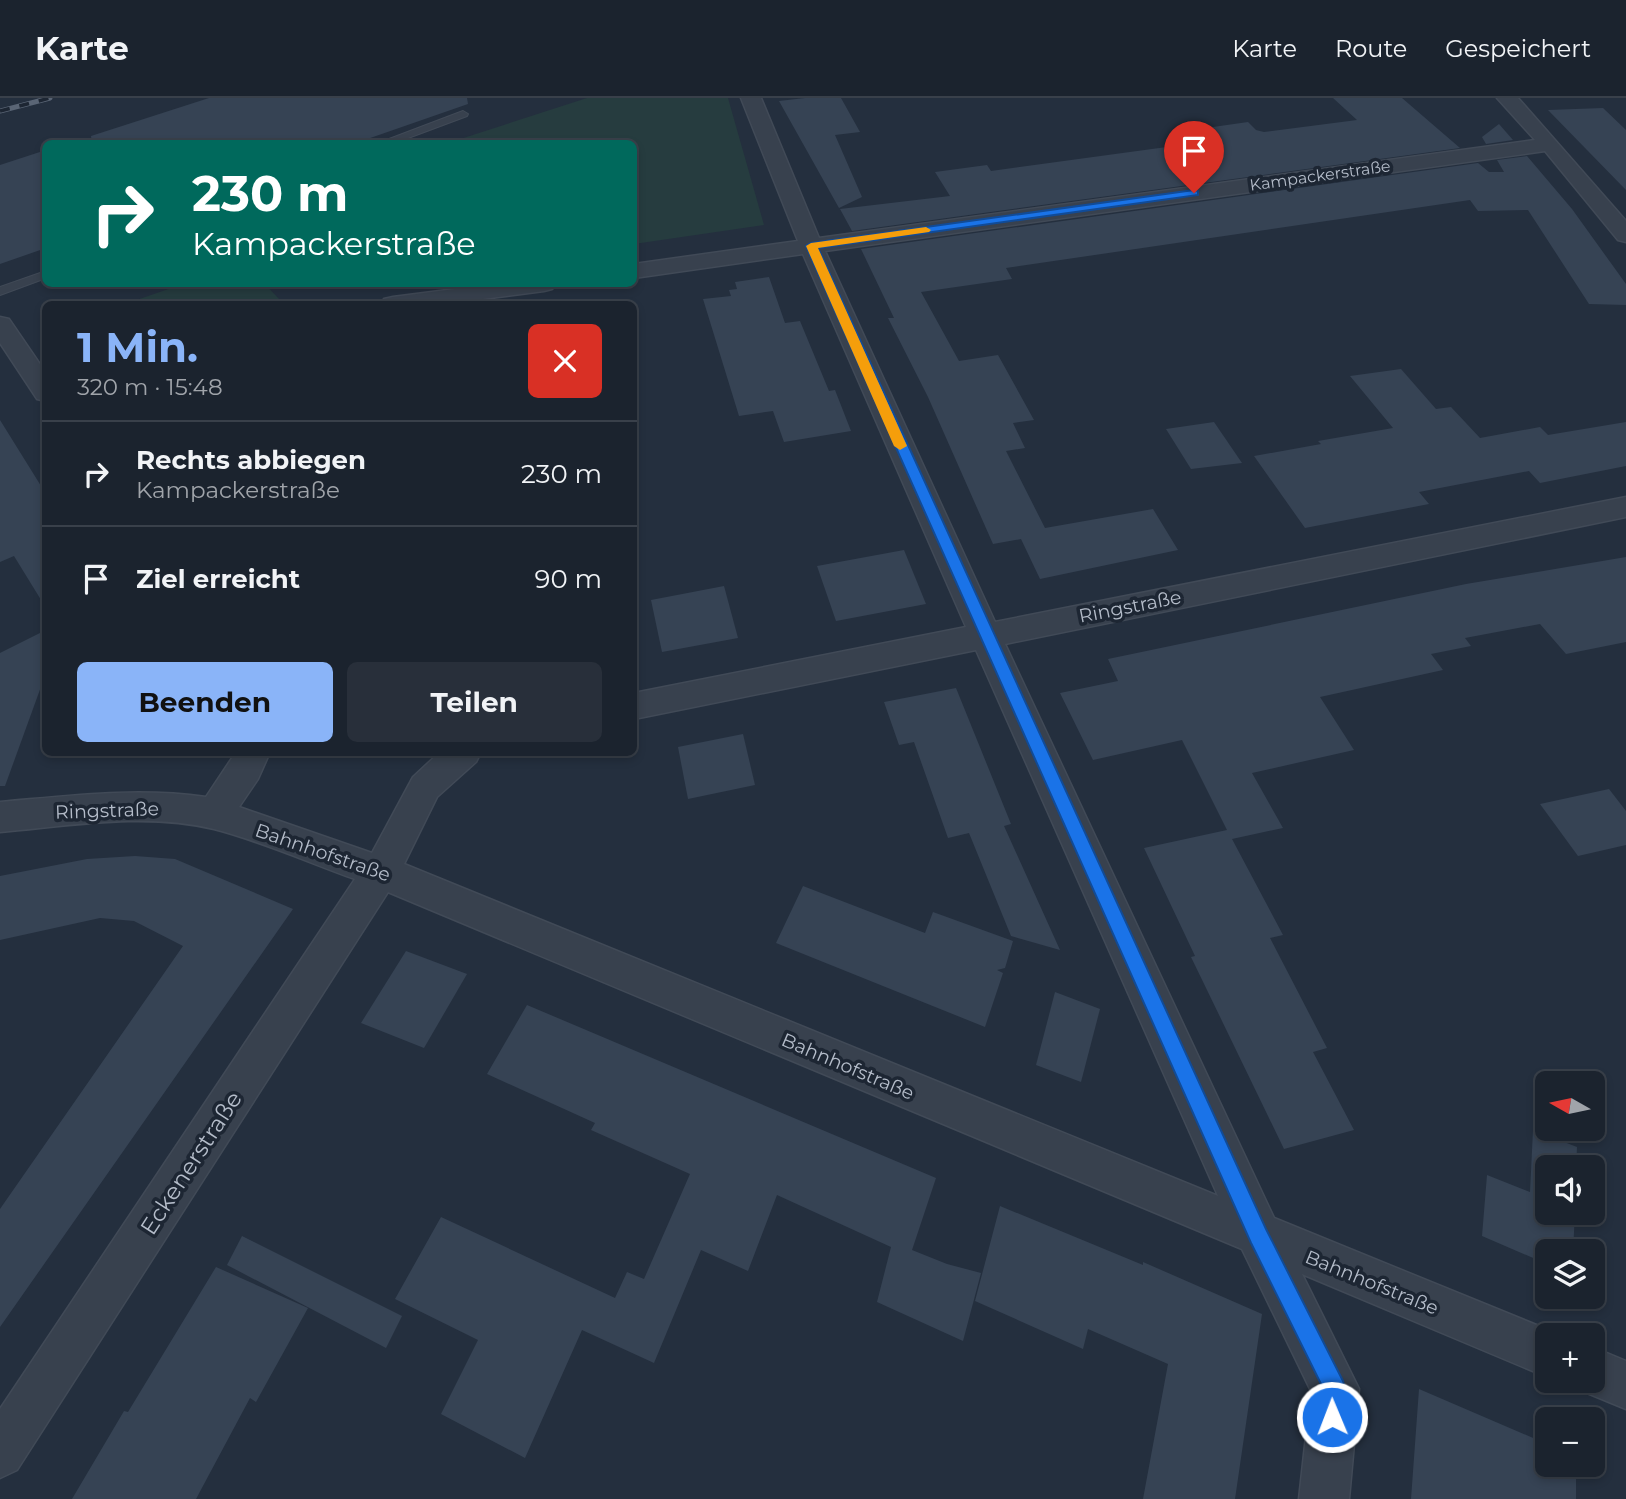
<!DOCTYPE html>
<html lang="de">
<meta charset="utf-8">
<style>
body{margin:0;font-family:Montserrat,sans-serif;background:#282f3a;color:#f1f3f6;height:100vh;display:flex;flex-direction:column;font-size:26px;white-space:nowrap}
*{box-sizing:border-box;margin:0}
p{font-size:23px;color:#a0a4aa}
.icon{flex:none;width:38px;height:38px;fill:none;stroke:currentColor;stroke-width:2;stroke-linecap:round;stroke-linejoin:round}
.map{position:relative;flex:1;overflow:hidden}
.sheet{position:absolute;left:42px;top:203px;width:595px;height:455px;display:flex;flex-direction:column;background:#1b232e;border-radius:10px;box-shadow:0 4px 10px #0003,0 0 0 2px #39404a}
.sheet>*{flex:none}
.guide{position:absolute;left:42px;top:42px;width:595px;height:147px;border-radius:10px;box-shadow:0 4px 10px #0003,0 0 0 2px #39404a;background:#00695c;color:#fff;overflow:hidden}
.needle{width:46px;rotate:279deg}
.controls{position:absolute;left:1535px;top:973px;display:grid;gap:14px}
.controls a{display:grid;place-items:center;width:70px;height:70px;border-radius:10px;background:#1b232e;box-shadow:0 4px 10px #0003,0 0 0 2px #39404a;font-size:35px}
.pin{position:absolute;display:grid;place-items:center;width:60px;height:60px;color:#fff;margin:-72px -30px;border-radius:50% 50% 50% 0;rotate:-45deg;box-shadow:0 0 7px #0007}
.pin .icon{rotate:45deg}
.me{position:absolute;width:77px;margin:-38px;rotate:359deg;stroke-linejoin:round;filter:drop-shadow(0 0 5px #0008)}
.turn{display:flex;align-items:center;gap:24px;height:147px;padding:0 35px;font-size:32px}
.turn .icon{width:91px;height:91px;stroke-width:2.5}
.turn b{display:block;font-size:49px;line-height:60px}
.round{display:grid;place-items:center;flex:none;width:74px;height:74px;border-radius:10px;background:#282f3a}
.headline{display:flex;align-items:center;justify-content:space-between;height:119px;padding:0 35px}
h1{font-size:42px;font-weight:700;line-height:52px;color:#8ab4f8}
.primary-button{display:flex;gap:14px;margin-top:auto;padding:14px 35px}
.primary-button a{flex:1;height:80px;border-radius:10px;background:#8ab4f8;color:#111;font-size:28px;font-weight:700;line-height:80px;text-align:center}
.primary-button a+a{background:#282f3a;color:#f1f3f6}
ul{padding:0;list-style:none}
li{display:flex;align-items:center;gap:21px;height:105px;padding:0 35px;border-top:2px solid #39404a}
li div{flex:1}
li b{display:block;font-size:26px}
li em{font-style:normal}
header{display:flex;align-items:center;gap:42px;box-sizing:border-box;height:98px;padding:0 35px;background:#1b232e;border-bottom:2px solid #39404a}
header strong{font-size:33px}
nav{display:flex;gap:38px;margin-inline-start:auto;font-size:24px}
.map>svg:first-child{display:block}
.green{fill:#263c3f}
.building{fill:#364354}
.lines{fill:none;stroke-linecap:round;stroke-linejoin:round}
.service-casing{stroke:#414a57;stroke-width:2}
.minor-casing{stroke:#414a57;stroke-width:3}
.service{fill:#38414e;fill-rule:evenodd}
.minor{fill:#38414e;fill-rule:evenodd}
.rail-casing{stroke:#5a6575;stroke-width:5}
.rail{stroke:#1d2633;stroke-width:3.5;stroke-dasharray:10;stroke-linecap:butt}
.route{fill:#1a73e8;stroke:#114b97;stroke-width:2}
.slow{fill:#f59e0b}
.labels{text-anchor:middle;stroke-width:7;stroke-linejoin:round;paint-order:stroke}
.far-street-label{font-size:16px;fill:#b4bcc9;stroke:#1d2633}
.street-label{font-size:19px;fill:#b4bcc9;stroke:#1d2633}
.near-street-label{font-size:23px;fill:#b4bcc9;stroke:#1d2633}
</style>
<header>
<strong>Karte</strong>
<nav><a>Karte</a><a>Route</a><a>Gespeichert</a></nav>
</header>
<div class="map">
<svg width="1626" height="1401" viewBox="0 0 1626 1401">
<rect width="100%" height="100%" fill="#242f3e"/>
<g class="green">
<path d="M 587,0 L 728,0 L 764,127 L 634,146 L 634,46 L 448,45 Z"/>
<path d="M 183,186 L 265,186 L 279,201 L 247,206 L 125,206 Z"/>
</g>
<g class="building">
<path d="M 209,0 L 467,0 L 468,6 L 353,46 L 92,46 L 91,38 Z"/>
<path d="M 805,0 L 841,0 L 860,34 L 835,37 L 862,99 L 839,110 L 779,3 Z"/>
<path d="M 1333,0 L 1402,0 L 1460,50 L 852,133 L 840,111 L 950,98 L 935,74 L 987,67 L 991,73 L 1196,45 L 1185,33 L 1248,24 L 1256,32 L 1264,34 L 1357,22 Z"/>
<path d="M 1603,10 L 1626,32 L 1626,92 L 1548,12 Z"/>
<path d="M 1499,26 L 1513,42 L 1486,46 L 1482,39 Z"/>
<path d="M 46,52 L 46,150 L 0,166 L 0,67 Z"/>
<path d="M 1527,58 L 1572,111 L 1626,186 L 1626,207 L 1589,206 L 1528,112 L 1478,113 L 1470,102 L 1006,170 L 1012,181 L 921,194 L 959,263 L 998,257 L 1034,322 L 1013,325 L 1025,350 L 1006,353 L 1045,430 L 1153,411 L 1178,452 L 1040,481 L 1021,441 L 993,446 L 928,299 L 888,220 L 894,220 L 861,151 L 1478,65 L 1489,74 L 1504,74 L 1497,62 Z"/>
<path d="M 769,179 L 785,225 L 800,223 L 829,293 L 835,292 L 851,333 L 784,344 L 773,313 L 739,318 L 703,201 L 731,198 L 729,192 L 737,191 L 735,184 Z"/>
<path d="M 1401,271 L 1436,311 L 1451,309 L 1480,340 L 1540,329 L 1548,337 L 1626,324 L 1626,368 L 1540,385 L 1529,373 L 1419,394 L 1429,406 L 1305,430 L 1254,358 L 1321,346 L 1318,343 L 1393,330 L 1350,278 Z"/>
<path d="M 0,322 L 46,396 L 46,510 L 14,458 L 0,464 Z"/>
<path d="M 1214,324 L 1242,365 L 1191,371 L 1166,331 Z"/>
<path d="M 904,452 L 926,506 L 836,523 L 817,468 Z"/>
<path d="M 1626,459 L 1626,544 L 1566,556 L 1540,526 L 1465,540 L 1471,548 L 1431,556 L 1443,572 L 1320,599 L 1354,652 L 1252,675 L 1283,730 L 1232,741 L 1283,837 L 1270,840 L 1327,950 L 1313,954 L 1354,1032 L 1284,1051 L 1191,859 L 1195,858 L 1144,750 L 1227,732 L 1182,642 L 1093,662 L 1060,595 L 1118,583 L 1108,561 L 1466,486 Z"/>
<path d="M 724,488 L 738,540 L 662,554 L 651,502 Z"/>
<path d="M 46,532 L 46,575 L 5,688 L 0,688 L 0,555 Z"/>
<path d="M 956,590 L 1011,726 L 1004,728 L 1060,852 L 1011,838 L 969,735 L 948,740 L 914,644 L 899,647 L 884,604 Z"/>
<path d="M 743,636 L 755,687 L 688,701 L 678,649 Z"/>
<path d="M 1609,691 L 1626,713 L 1626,747 L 1578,758 L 1540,706 Z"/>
<path d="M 135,758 L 175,761 L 293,811 L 0,1229 L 0,1111 L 183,848 L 134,823 L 100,820 L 0,842 L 0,778 L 87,761 Z"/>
<path d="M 803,788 L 925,835 L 933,814 L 1013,843 L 1005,870 L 997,872 L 1003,875 L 985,929 L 776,845 Z"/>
<path d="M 406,853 L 467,876 L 424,950 L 361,925 Z"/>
<path d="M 1055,894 L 1100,911 L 1081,984 L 1036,967 Z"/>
<path d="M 527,907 L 936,1080 L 912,1152 L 947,1166 L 981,1175 L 963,1243 L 877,1204 L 891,1149 L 777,1097 L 748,1173 L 701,1152 L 654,1265 L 582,1232 L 525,1360 L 441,1316 L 478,1242 L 395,1201 L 441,1119 L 615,1200 L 627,1174 L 644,1181 L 690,1076 L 591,1032 L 595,1025 L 487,976 Z"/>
<path d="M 1533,1032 L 1577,1049 L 1576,1069 L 1547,1069 L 1547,1115 L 1575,1115 L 1573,1153 L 1547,1153 L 1547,1166 L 1482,1138 L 1487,1077 L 1530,1094 Z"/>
<path d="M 1000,1108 L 1143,1167 L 1143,1164 L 1262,1216 L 1235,1401 L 1143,1401 L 1168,1266 L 1088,1231 L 1083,1251 L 975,1203 Z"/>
<path d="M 242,1138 L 402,1218 L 386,1250 L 227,1167 Z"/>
<path d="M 216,1169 L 308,1210 L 256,1304 L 250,1300 L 196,1401 L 72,1401 L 124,1313 L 128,1314 Z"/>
<path d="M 1419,1291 L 1547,1346 L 1547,1367 L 1576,1367 L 1576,1401 L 1411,1401 Z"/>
</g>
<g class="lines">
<g class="service-casing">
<g id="service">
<path d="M 463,13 L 468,16 L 467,18 L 392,46 L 376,46 Z"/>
<path d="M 46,173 L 46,180 L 0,197 L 0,189 Z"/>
</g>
</g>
<g class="minor-casing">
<g id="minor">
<path d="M 741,0 L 761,0 L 819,140 L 1535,42 L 1497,0 L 1518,0 L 1626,123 L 1626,144 L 1618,142 L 1545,53 L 825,153 L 995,524 L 1626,399 L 1626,419 L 1005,546 L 1274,1120 L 1561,1237 L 1547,1237 L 1547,1279 L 1302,1176 L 1359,1291 L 1349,1401 L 1299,1401 L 1311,1293 L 1242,1151 L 388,794 L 17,1372 L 0,1380 L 0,1311 L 355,781 C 310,765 261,743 214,731 C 144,714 70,728 0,734 L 0,704 C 69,698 136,689 206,699 L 236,654 L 270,654 L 258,681 L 239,709 L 372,755 L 413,679 L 440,654 L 481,654 L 476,664 L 437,699 L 404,766 L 1218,1098 L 976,552 L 634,621 L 634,595 L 966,529 L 803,156 L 634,180 L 634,166 L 798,143 Z"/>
<path d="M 494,186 L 556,186 L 552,191 L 544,193 L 443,206 L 381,206 L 384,201 L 393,199 Z"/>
<path d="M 0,219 L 9,221 L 46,275 L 46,303 L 37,301 L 0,245 Z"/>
<path d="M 1592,1249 L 1626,1263 L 1626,1311 L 1575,1290 L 1572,1283 L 1592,1283 Z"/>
</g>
</g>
<use href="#service" class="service"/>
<use href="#minor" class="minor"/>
<g class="rail-casing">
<path id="rail" d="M 0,13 L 50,0"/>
</g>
<use href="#rail" class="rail"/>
</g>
<path class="route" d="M 1194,92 L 1198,93 L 1198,97 L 818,150 L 1266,1131 L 1343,1283 C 1348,1296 1345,1314 1340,1326 L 1332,1330 L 1324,1326 L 1321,1319 L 1324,1292 L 1251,1145 L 806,148 L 811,145 Z"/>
<path class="slow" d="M 926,129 L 931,132 L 929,134 L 818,150 L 907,348 L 900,352 L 894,348 L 806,148 L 811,145 Z"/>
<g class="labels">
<g class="far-street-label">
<text transform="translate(1320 77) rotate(-8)" y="6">Kampackerstraße</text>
</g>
<g class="street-label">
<text transform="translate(1130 508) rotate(-11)" y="7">Ringstraße</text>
<text transform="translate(107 712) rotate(-2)" y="7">Ringstraße</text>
<text transform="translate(323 754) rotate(19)" y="7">Bahnhofstraße</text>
<text transform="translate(848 968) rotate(23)" y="7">Bahnhofstraße</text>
<text transform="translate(1372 1184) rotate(22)" y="7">Bahnhofstraße</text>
</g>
<g class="near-street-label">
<text transform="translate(191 1065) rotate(-57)" y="8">Eckenerstraße</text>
</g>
</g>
</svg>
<div class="controls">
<a><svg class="needle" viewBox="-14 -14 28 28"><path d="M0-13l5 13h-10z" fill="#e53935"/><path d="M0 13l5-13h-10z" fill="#a0a4aa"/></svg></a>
<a><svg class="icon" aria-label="sound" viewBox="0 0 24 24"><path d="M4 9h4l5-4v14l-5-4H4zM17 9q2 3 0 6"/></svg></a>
<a><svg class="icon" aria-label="layers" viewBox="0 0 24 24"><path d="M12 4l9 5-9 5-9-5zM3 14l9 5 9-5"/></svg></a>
<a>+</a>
<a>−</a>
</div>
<div class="pin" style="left:1194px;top:95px;background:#d93025"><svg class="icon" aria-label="arrive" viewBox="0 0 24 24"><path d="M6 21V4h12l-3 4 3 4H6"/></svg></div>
<svg class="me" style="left:1332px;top:1319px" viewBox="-20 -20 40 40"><circle r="17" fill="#1a73e8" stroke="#fff" stroke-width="3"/><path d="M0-11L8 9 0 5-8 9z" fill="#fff"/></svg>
<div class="guide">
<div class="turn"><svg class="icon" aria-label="right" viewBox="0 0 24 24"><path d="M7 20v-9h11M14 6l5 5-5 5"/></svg><div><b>230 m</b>Kampackerstraße</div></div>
</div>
<section class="sheet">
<div class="headline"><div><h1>1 Min.</h1><p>320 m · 15:48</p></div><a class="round" style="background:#d93025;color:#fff"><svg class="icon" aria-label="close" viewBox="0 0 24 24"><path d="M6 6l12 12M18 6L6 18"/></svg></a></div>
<ul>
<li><svg class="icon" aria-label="right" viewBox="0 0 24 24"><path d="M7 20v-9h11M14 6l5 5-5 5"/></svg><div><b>Rechts abbiegen</b><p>Kampackerstraße</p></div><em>230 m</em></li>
<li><svg class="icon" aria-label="arrive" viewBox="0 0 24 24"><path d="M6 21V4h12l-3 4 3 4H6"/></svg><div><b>Ziel erreicht</b></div><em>90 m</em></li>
</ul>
<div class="primary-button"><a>Beenden</a><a>Teilen</a></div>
</section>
</div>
